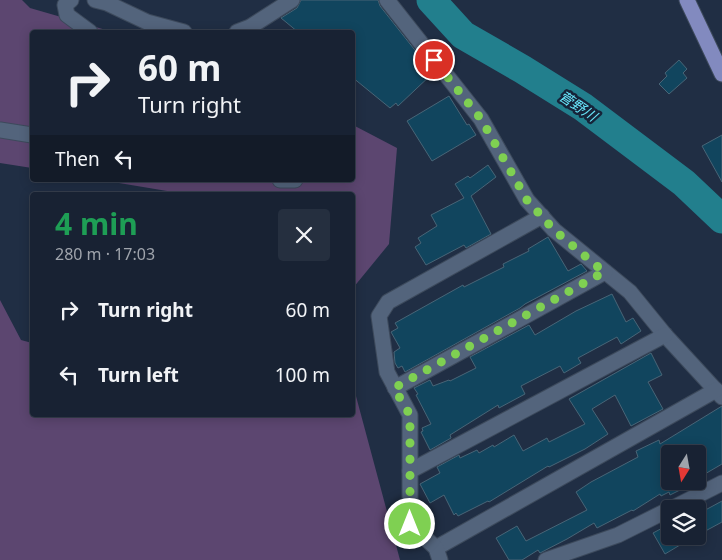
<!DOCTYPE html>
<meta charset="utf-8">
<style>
body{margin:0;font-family:"Noto Sans","Noto Sans JP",sans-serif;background:#252f3f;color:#f1f3f6;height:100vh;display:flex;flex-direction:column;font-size:19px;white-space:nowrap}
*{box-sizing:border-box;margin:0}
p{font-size:16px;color:#9fa4ac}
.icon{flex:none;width:28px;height:28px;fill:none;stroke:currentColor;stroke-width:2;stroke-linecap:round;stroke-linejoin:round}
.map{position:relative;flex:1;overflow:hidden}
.drawer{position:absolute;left:30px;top:192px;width:325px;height:225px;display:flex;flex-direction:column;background:#182233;border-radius:5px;box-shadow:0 2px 12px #0003,0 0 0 1px #363f4e}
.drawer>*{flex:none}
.banner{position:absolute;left:30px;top:30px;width:325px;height:152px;border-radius:5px;box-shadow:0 2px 12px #0003,0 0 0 1px #363f4e;background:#182233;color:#f1f3f6;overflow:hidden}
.needle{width:32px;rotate:191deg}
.buttons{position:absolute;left:661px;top:445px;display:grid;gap:10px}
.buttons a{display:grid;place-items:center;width:45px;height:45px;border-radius:5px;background:#182233;box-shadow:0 2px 12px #0003,0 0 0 1px #363f4e;font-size:25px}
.pin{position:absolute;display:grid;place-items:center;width:42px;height:42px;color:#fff;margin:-21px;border:2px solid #fff;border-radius:50%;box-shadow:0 1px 5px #0007}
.me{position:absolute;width:55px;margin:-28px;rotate:0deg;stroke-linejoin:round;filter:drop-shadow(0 0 4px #0008)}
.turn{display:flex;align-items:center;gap:18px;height:105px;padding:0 25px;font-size:22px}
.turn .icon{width:65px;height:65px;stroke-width:2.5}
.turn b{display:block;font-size:35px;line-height:42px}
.then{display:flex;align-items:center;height:48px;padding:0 25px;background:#0003;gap:10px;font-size:19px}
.round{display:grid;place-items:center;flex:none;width:52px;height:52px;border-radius:5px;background:#252f3f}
.head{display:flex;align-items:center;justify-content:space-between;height:85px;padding:0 25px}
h1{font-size:30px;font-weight:700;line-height:38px;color:#1e9e55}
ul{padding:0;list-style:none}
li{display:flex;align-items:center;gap:15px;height:65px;padding:0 25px}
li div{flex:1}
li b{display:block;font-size:19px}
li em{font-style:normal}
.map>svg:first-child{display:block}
.green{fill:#5c4670}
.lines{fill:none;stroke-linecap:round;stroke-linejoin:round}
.river{stroke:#227f8d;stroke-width:29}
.building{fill:#11455e;stroke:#486577}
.minor-casing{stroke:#3d4a5c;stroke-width:17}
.major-casing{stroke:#3d4a5c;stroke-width:17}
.minor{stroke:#53647c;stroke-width:15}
.major{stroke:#828abf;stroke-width:15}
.route{stroke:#7fd052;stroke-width:9;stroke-dasharray:0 16.2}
.labels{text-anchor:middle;stroke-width:5;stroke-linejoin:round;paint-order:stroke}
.water-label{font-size:14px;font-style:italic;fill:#68e7fb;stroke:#162439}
</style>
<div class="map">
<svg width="722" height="560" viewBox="0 0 722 560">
<rect width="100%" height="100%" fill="#202e44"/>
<g class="green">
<path d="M 0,0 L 22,0 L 30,8 L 113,32 L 32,32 L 32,168 L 0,163 Z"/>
<path d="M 353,125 L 397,148 L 389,244 L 353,288 L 352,195 L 191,195 L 101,180 L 352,180 Z"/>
<path d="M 0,300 L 21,340 L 32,343 L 32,415 L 352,415 L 353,385 L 400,560 L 0,560 Z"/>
</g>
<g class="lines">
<path class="river" d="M 431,0 L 463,35 L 522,69 L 583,107 L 684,183 L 722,219"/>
</g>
<g class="building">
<path d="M 301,0 L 378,0 L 380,6 L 433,73 L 398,106 L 396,103 L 390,108 L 352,77 L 352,32 L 298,32 L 281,18 L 297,8 Z"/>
<path d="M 679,60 L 687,69 L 683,73 L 687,78 L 669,94 L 659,84 L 667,76 L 665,73 Z"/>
<path d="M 449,96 L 467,125 L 469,124 L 476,135 L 432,161 L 407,121 Z"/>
<path d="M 722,135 L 722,182 L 702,146 Z"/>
<path d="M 488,165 L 496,177 L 471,196 L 491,234 L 466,248 L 464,245 L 426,265 L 415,247 L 421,243 L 418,238 L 437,226 L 431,215 L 464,198 L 455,184 L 468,176 L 470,178 Z"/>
<path d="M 548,237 L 568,271 L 581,264 L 587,271 L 525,304 L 520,308 L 405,372 L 402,366 L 398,368 L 395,363 L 394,352 L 400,348 L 391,332 L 398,328 L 395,323 L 463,285 L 464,287 L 504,267 L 503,264 L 529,251 L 528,249 Z"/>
<path d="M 612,294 L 626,322 L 633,318 L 641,331 L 621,344 L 617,337 L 578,358 L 581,363 L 564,373 L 560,366 L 521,386 L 525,394 L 499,408 L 498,405 L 450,435 L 451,438 L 430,450 L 421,432 L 423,431 L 422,428 L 431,424 L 416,395 L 418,394 L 414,388 L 430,380 L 433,386 L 449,380 L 450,381 L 476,368 L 470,357 L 529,325 L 535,335 L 576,311 Z"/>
<path d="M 651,353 L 662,375 L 648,382 L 663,409 L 631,426 L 615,395 L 592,409 L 608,434 L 585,449 L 549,467 L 548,466 L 489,502 L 488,501 L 458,516 L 456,513 L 454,515 L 444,495 L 430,503 L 420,484 L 440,473 L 437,467 L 459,455 L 460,458 L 477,450 L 479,453 L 493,445 L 494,447 L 514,435 L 523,451 L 547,438 L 549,442 L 585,424 L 569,399 Z"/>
<path d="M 722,406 L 722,464 L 698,478 L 698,454 L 670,454 L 670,481 L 698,481 L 670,495 L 669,492 L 661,496 L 660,494 L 633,511 L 632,510 L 597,528 L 594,523 L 567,539 L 540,553 L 538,550 L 522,560 L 509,560 L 496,538 L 517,526 L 526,541 L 587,510 L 576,492 L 591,482 L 638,457 L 636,451 L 659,440 L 660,444 Z"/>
<path d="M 722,501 L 722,522 L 698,535 L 698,514 Z"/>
<path d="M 668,525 L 670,529 L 670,536 L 695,536 L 665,554 L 653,533 Z"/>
</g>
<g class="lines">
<g class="minor-casing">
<g id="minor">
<path d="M 71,0 L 65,5 L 67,15 L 90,32"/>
<path d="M 95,0 L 107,3 L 147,22 L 184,32"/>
<path d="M 387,0 L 481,119 L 527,200 L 554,230 L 630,292 L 665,335 L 722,397"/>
<path d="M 237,32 L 250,27 L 292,0"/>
<path d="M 0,130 L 32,135"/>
<path d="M 280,180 L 295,180"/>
<path d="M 395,388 L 605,272"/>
<path d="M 410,471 L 665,335"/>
<path d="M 671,509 L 722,483"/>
<path d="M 436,548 L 716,390"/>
<path d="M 440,560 L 436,548 L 410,524 L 410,415 L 387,372 L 379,316 L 388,302 L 542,216"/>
<path d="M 546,560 L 618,535 L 670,509"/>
</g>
</g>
<g class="major-casing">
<path id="major" d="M 687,0 L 722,74"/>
</g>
<use href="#minor" class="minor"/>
<use href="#major" class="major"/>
</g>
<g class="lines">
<path class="route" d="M 410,524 L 410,415 L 394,388 L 604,272 L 554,230 L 527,200 L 481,119 L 434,60"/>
</g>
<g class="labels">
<g class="water-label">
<text transform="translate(578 106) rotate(34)" y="5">菅野川</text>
</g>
</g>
</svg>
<div class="buttons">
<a><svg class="needle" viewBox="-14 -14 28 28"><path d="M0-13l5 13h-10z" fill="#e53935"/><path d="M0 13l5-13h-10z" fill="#9fa4ac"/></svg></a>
<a><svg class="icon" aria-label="layers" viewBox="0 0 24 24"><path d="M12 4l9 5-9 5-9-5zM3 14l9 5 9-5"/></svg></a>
</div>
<div class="pin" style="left:434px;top:60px;background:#d93025"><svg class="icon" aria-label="arrive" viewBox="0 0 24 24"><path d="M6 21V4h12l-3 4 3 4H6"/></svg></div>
<svg class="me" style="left:410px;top:524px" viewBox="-20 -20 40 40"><circle r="17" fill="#7fd052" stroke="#fff" stroke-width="3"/><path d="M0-11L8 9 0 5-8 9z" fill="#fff"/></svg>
<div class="banner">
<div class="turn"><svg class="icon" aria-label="right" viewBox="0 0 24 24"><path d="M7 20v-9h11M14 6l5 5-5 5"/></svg><div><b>60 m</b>Turn right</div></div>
<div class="then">Then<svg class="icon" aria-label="left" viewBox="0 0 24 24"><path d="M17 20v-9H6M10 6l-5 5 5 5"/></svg></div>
</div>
<section class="drawer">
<div class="head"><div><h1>4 min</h1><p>280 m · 17:03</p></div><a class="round"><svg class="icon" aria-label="close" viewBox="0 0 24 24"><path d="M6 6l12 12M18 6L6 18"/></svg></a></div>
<ul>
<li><svg class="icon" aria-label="right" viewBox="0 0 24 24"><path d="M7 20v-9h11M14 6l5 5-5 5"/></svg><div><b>Turn right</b></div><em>60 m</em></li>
<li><svg class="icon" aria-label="left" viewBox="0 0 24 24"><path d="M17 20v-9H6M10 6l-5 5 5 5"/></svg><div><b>Turn left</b></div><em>100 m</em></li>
</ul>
</section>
</div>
